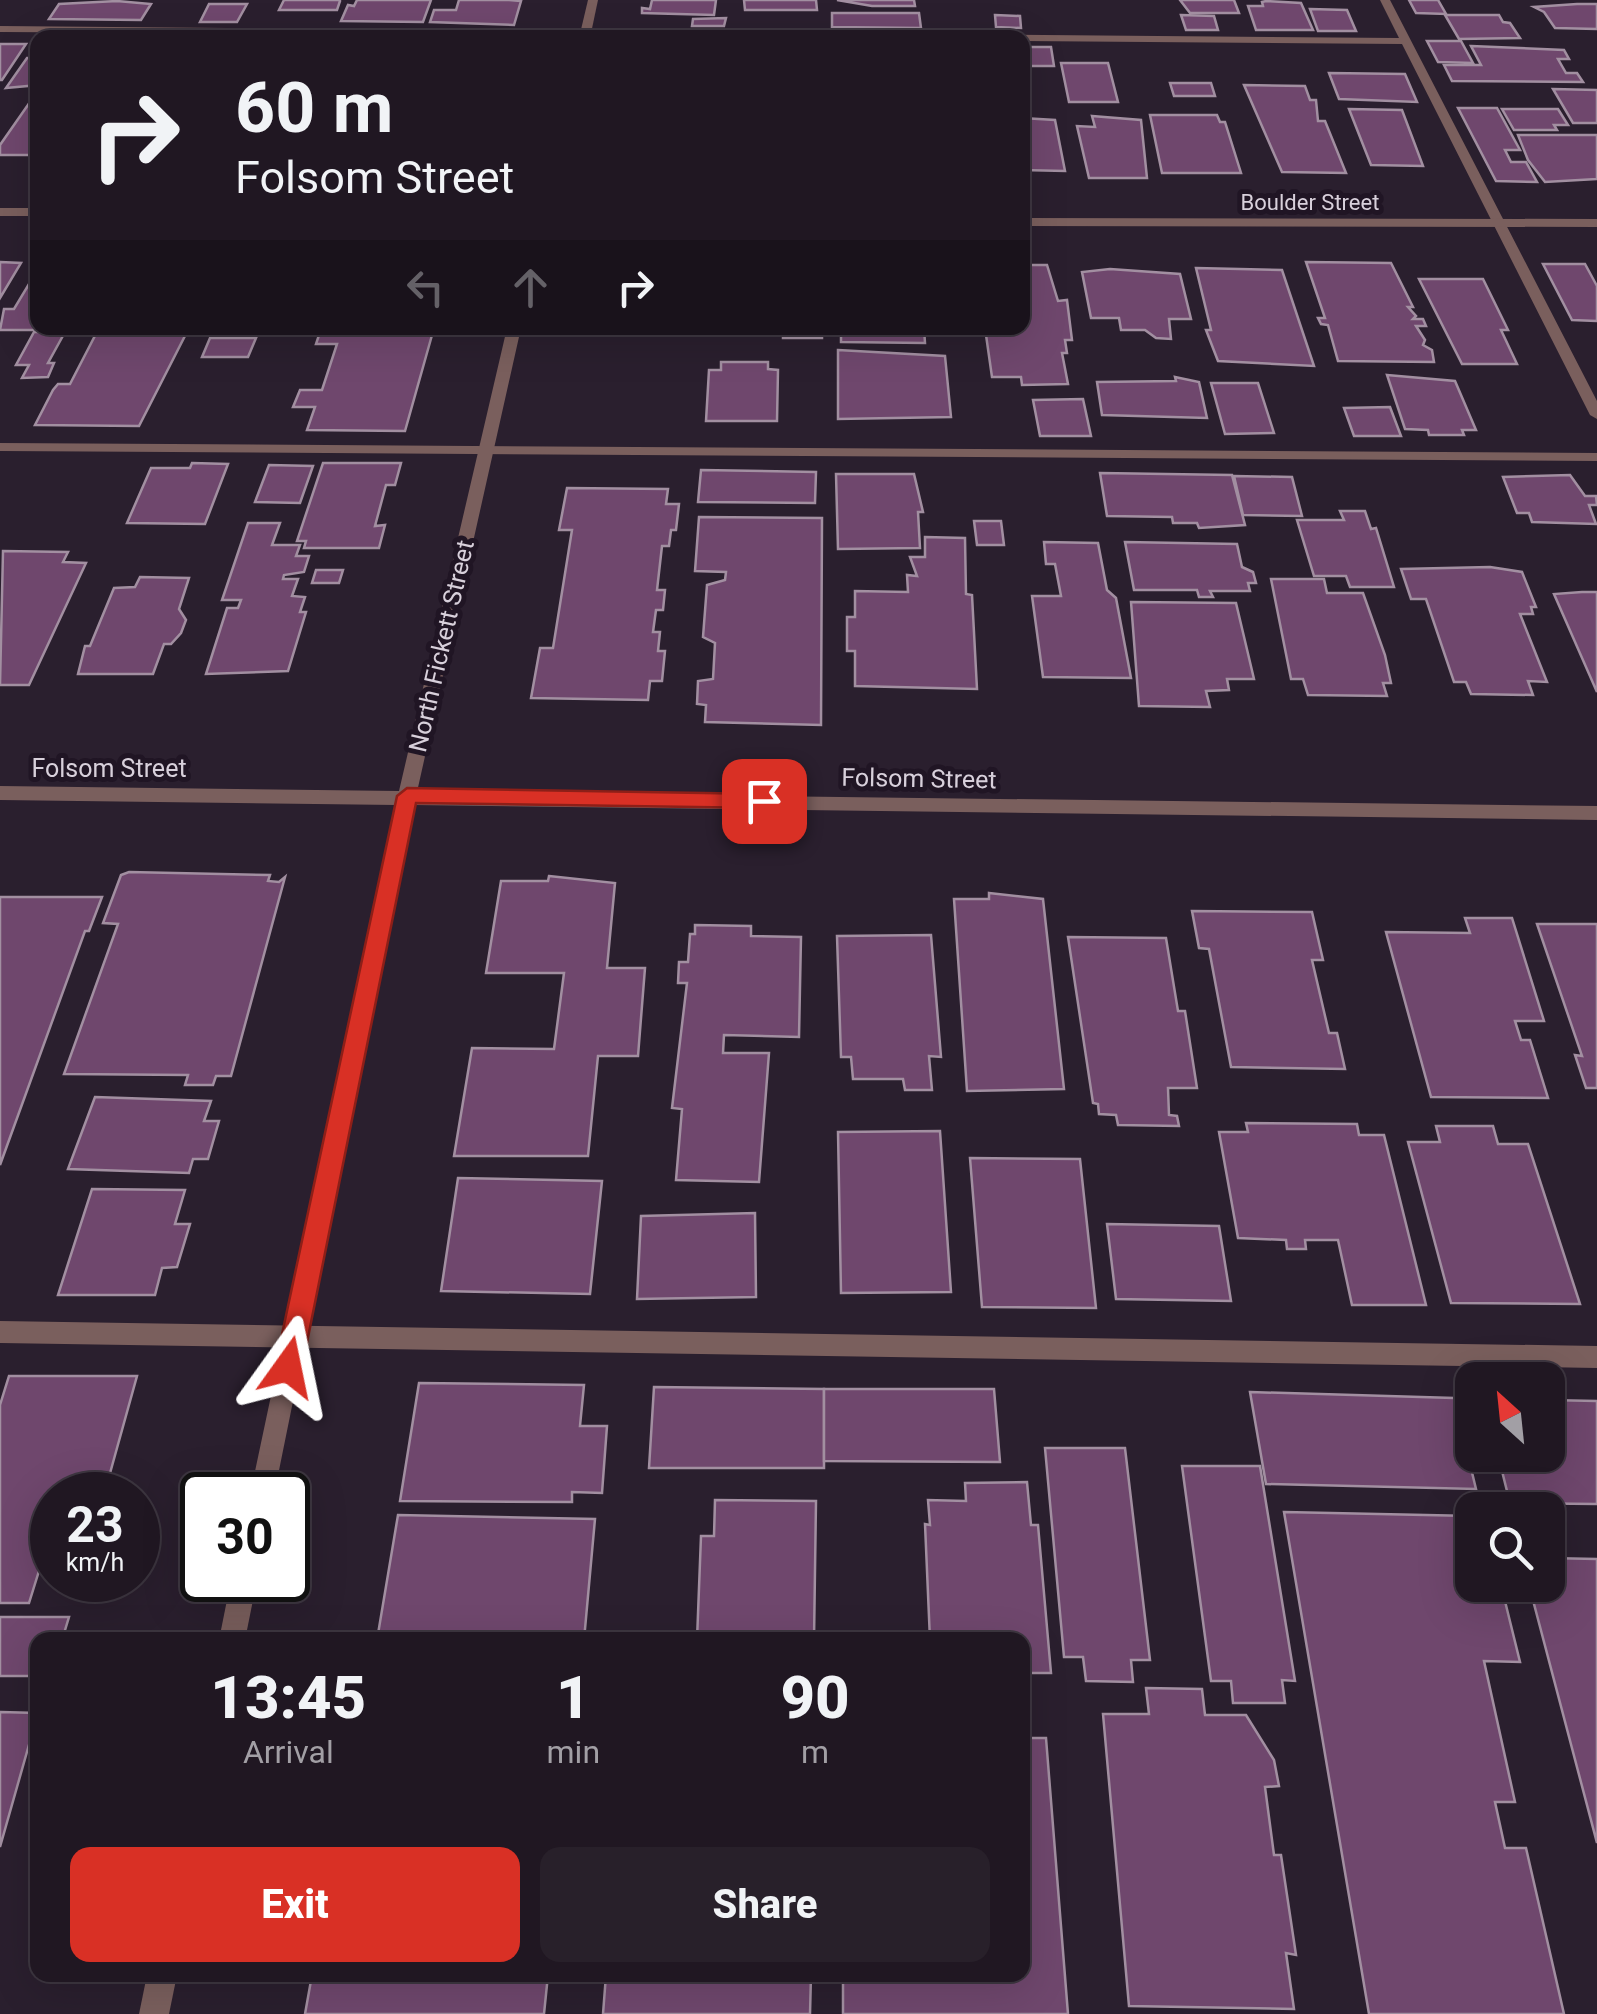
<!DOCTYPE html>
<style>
body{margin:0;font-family:Roboto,sans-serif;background:#28202a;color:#f1f3f6;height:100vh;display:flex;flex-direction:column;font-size:38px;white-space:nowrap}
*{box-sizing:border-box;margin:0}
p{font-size:32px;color:#a29fa5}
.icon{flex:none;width:55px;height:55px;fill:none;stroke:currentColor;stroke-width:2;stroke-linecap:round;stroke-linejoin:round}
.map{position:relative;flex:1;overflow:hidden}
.sheet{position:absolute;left:30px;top:1632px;width:1000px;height:350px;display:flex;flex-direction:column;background:#201722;border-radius:20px;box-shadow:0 10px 40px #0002,0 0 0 2px #3d3640}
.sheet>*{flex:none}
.top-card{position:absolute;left:30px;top:30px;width:1000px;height:305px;border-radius:20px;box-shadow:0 10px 40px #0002,0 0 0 2px #3d3640;background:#201722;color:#f1f3f6;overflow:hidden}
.needle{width:65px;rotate:333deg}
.controls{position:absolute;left:1455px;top:1362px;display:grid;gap:20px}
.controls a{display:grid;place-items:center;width:110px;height:110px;border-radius:20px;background:#201722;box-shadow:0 10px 40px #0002,0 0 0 2px #3d3640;font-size:50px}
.speed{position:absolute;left:30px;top:1472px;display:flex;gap:20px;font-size:50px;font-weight:700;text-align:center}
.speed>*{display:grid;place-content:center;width:130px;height:130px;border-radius:50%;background:#201722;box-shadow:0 10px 40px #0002,0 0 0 2px #3d3640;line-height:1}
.speed small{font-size:25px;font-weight:400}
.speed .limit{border:5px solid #111;border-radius:15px;background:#fff;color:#111}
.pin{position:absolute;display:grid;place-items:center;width:85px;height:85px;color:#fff;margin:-42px;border-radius:20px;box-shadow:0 5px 15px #0006}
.me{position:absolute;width:110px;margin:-55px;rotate:12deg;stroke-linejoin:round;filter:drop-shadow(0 0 8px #0008)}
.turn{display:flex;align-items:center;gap:35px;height:210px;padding:0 40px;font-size:45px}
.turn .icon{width:130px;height:130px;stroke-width:2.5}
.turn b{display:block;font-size:70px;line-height:85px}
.lanes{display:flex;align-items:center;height:95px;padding:0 40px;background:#0003;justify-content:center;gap:50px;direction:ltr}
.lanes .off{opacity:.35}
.eta{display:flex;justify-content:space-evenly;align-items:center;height:170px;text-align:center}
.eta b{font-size:60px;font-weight:800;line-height:70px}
.primary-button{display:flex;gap:20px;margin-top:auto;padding:20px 40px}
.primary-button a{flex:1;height:115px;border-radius:20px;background:#d93025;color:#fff;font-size:40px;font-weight:800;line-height:115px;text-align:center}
.primary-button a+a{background:#28202a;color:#f1f3f6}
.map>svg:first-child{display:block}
.building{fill:#6f476d;stroke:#a28fa1;stroke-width:2.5}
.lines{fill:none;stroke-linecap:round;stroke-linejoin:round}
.service{fill:#7a5f5d;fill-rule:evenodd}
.minor{fill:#7a5f5d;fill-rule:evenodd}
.route{fill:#d93025;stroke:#8d1f18;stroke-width:2.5}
.labels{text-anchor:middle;stroke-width:10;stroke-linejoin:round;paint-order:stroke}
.far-street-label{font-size:22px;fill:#d8d0db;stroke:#201524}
.street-label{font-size:25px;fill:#d8d0db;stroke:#201524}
</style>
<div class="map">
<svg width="1597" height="2014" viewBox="0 0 1597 2014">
<rect width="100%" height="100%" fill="#2a1f2e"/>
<g class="building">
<path d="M 284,0 L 339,0 L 340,1 L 337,10 L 279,10 Z"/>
<path d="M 357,0 L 431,0 L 423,22 L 341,21 L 348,5 L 354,6 Z"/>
<path d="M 459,0 L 509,0 L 521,1 L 514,25 L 430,22 L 434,10 L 456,10 Z"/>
<path d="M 652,0 L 716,0 L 714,15 L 642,13 L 642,8 L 650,9 Z"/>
<path d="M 744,0 L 816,0 L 817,10 L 745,10 Z"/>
<path d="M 837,0 L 914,0 L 915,6 L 872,6 Z"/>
<path d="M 1180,0 L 1234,0 L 1239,13 L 1190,13 Z"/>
<path d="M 1409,0 L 1438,0 L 1446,14 L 1416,13 Z"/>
<path d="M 117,1 L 151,4 L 141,20 L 49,19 L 59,4 Z"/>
<path d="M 1266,1 L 1301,3 L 1313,30 L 1256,30 L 1248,6 L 1263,6 L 1262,2 Z"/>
<path d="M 209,4 L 247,4 L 237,22 L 200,22 Z"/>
<path d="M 1577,4 L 1597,4 L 1597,29 L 1555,28 L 1544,12 L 1534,7 Z"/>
<path d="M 1310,9 L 1347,10 L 1356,31 L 1318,31 Z"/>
<path d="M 832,13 L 919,13 L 921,28 L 832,27 Z"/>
<path d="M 995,15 L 1020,16 L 1021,28 L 996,27 Z"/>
<path d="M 1181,15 L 1214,16 L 1218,30 L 1186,30 Z"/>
<path d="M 1445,15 L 1499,15 L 1503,22 L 1510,23 L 1520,38 L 1459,39 Z"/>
<path d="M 726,18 L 724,26 L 692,26 L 693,19 Z"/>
<path d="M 1427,41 L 1461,41 L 1473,63 L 1438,62 Z"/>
<path d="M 0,44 L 26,44 L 2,80 L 0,80 Z"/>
<path d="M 1471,46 L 1564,50 L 1569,59 L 1558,59 L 1566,73 L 1577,73 L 1583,82 L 1452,81 L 1444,65 L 1481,65 Z"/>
<path d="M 1022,47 L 1051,47 L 1054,66 L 1022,66 Z"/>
<path d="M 27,58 L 38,58 L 38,85 L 6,88 Z"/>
<path d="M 1061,63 L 1108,63 L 1118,102 L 1069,102 Z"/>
<path d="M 1329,73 L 1405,74 L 1417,102 L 1339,99 Z"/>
<path d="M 1170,83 L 1211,83 L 1215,96 L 1174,96 Z"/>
<path d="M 1244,85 L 1305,86 L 1310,100 L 1316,100 L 1318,121 L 1325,121 L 1346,173 L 1282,172 Z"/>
<path d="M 1553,89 L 1597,90 L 1597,123 L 1573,123 Z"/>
<path d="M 30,102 L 38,102 L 38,155 L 0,155 L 0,145 Z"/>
<path d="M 1458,108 L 1497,108 L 1520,150 L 1505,150 L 1511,162 L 1526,162 L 1537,182 L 1496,181 Z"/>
<path d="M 1349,109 L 1402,110 L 1423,166 L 1371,165 Z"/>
<path d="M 1502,109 L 1558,109 L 1568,125 L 1554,125 L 1557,130 L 1514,130 Z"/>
<path d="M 1150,115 L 1217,115 L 1220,122 L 1225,122 L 1241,173 L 1162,173 Z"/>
<path d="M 1092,116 L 1141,120 L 1147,178 L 1089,178 L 1077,126 L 1095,127 Z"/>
<path d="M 1022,118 L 1055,120 L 1065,171 L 1022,170 Z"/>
<path d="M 1518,135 L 1597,135 L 1597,179 L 1545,182 L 1528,160 Z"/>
<path d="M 0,262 L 21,263 L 0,298 Z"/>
<path d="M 1306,262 L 1391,263 L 1413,307 L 1408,307 L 1416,316 L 1413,319 L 1423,319 L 1426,326 L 1416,326 L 1425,340 L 1423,345 L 1432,350 L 1434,362 L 1338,361 L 1328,325 L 1321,324 L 1318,318 L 1325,318 Z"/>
<path d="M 1543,264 L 1585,264 L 1597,286 L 1597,321 L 1572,320 Z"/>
<path d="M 1022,265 L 1047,265 L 1058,301 L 1067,300 L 1072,340 L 1065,340 L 1067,353 L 1062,353 L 1068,384 L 1022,385 L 1021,377 L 992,377 L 985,328 L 1022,328 Z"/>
<path d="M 1196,268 L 1282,270 L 1314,366 L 1218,361 L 1206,330 L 1211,330 Z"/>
<path d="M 38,269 L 38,330 L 0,330 L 4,309 L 14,309 Z"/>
<path d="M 1110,269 L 1180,274 L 1191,319 L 1169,319 L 1171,339 L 1156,338 L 1145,330 L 1121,330 L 1119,318 L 1091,318 L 1082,272 Z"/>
<path d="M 1419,279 L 1483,279 L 1508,330 L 1501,330 L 1517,364 L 1462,364 Z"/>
<path d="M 99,328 L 189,328 L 139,426 L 35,425 L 53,390 L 58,384 L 70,384 Z"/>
<path d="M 221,328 L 291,328 L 290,331 L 220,332 Z"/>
<path d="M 434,328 L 405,431 L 307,430 L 315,407 L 293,407 L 300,390 L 322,390 L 337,344 L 316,344 L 321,329 Z"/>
<path d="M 766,328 L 822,328 L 822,338 L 783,338 L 783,329 Z"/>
<path d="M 841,328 L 924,328 L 925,343 L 841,342 Z"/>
<path d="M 34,332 L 65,332 L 48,363 L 54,363 L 48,377 L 22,378 L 29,365 L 16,365 Z"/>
<path d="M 210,338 L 256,338 L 248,357 L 202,357 Z"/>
<path d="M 838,350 L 945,356 L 951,417 L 838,419 Z"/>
<path d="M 721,362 L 768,362 L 768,369 L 778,370 L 777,421 L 706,421 L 709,370 L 721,370 Z"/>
<path d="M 1387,375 L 1455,381 L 1476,430 L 1462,430 L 1464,435 L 1429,435 L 1428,430 L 1405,429 Z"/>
<path d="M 1175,377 L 1199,382 L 1207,418 L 1102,415 L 1097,382 L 1176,381 Z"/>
<path d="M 1211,383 L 1258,383 L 1274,433 L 1225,434 Z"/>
<path d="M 1083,399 L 1091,436 L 1040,436 L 1033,400 Z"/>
<path d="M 1390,407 L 1401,436 L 1354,436 L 1344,408 Z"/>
<path d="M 192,463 L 228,464 L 205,524 L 127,523 L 151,468 L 190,468 Z"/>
<path d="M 323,463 L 401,463 L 395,485 L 386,485 L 375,526 L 385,525 L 379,548 L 304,548 L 306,541 L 297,541 Z"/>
<path d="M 269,465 L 313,466 L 300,503 L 255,502 Z"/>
<path d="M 701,470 L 816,472 L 815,503 L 698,502 Z"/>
<path d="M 1100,473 L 1232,475 L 1245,525 L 1199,528 L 1197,523 L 1173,523 L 1172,517 L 1107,516 Z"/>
<path d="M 836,474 L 914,474 L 923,512 L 918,512 L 920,548 L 838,549 Z"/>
<path d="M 1570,475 L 1585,496 L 1596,496 L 1597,505 L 1589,505 L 1596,524 L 1532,522 L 1529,513 L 1517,513 L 1503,477 Z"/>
<path d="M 1234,476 L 1292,477 L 1302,516 L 1243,515 Z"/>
<path d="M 567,488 L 668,489 L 666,504 L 679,504 L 676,530 L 671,530 L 669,546 L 662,546 L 657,590 L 665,590 L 663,610 L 656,610 L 653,632 L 660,632 L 658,651 L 665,651 L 662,681 L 650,681 L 648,700 L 531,698 L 540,648 L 553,648 L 572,530 L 559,530 Z"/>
<path d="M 1340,511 L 1365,511 L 1371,529 L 1376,528 L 1394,587 L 1350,587 L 1346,576 L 1314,576 L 1297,520 L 1344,520 Z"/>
<path d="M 699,517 L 822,518 L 821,725 L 705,722 L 706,705 L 697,704 L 698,681 L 713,679 L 715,643 L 703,637 L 707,585 L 725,580 L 726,572 L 695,571 Z"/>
<path d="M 974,521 L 1001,521 L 1004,545 L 977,545 Z"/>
<path d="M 248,523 L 280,523 L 272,545 L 300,545 L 296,556 L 309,556 L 304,572 L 284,575 L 283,579 L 298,579 L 292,596 L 305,597 L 300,612 L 306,612 L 288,671 L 206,674 L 227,608 L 238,608 L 241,600 L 222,600 Z"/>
<path d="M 925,537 L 965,538 L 966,594 L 972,595 L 977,689 L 855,686 L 855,651 L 847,651 L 847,617 L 855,617 L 855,591 L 908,592 L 907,575 L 917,576 L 910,557 L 925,557 Z"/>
<path d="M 1044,542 L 1098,543 L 1107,590 L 1116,598 L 1131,678 L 1043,677 L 1032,596 L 1061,596 L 1055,564 L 1046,564 Z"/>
<path d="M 1125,542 L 1237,544 L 1242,567 L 1253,572 L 1256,583 L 1248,583 L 1250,591 L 1210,591 L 1213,597 L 1199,597 L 1197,590 L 1134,590 Z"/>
<path d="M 3,551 L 68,552 L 63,562 L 86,563 L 29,685 L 0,685 Z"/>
<path d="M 1490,567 L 1522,572 L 1536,607 L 1531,607 L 1533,614 L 1520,614 L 1547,682 L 1528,681 L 1533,695 L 1471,694 L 1466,682 L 1454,682 L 1426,599 L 1411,599 L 1401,569 Z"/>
<path d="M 316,570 L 343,570 L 339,583 L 312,583 Z"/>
<path d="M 140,577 L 189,578 L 179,609 L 186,620 L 181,633 L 171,644 L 164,644 L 153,674 L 78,674 L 85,646 L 90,646 L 114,588 L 135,587 Z"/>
<path d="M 1271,579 L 1324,579 L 1327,593 L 1363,593 L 1385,655 L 1391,683 L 1383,683 L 1387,696 L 1308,695 L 1303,679 L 1291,679 Z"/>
<path d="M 1582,592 L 1597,592 L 1597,692 L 1554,594 Z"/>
<path d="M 1131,602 L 1236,603 L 1254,679 L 1227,679 L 1229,690 L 1206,691 L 1210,707 L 1139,706 Z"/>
<path d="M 129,872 L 270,875 L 268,881 L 279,882 L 285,877 L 231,1076 L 216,1076 L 213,1085 L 185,1085 L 188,1075 L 64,1074 L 118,924 L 103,923 L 121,875 Z"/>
<path d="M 549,876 L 615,883 L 607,968 L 645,968 L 638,1056 L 598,1056 L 588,1156 L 454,1156 L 472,1048 L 554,1049 L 564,973 L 486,973 L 501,881 L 548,881 Z"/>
<path d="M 989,893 L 1043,899 L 1064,1089 L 967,1091 L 954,899 L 989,899 Z"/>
<path d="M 0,897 L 102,897 L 89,931 L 85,931 L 0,1165 Z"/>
<path d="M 1192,911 L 1312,912 L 1323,960 L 1312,960 L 1329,1033 L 1337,1033 L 1345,1069 L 1231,1067 L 1209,949 L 1199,948 Z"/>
<path d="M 1465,918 L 1512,918 L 1544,1021 L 1515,1021 L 1521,1040 L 1530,1040 L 1548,1098 L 1431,1097 L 1386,932 L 1470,933 Z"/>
<path d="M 1537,924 L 1597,924 L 1597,1088 L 1586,1088 L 1575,1055 L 1582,1056 Z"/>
<path d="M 695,925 L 751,926 L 751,936 L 801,937 L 799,1037 L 724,1035 L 723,1053 L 769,1053 L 759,1182 L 676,1180 L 682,1109 L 672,1108 L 687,983 L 678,983 L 679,962 L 688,962 L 690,934 L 695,934 Z"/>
<path d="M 931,935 L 941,1057 L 929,1056 L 932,1090 L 905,1090 L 903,1079 L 853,1079 L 851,1057 L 841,1057 L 837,936 Z"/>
<path d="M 1068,937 L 1166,938 L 1178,1011 L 1185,1011 L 1197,1088 L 1168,1088 L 1169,1115 L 1177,1116 L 1179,1126 L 1118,1125 L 1116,1115 L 1099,1114 L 1098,1104 L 1093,1103 Z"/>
<path d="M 95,1097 L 211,1101 L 204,1121 L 219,1121 L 208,1159 L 193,1159 L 189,1173 L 68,1169 Z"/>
<path d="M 1246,1123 L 1357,1124 L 1359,1135 L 1384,1135 L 1426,1305 L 1352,1305 L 1338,1240 L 1305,1240 L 1306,1249 L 1287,1249 L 1286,1240 L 1238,1238 L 1219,1132 L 1248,1132 Z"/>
<path d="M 1436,1126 L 1493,1126 L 1498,1144 L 1528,1144 L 1580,1304 L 1451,1303 L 1408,1142 L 1440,1142 Z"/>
<path d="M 940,1131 L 951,1292 L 841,1293 L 838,1132 Z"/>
<path d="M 970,1158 L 1080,1159 L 1096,1308 L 982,1307 Z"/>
<path d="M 458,1178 L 602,1181 L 590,1294 L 441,1291 Z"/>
<path d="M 92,1189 L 185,1190 L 175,1224 L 190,1224 L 177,1267 L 162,1268 L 155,1295 L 58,1295 Z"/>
<path d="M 755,1213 L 756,1297 L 637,1299 L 641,1216 Z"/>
<path d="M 1107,1224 L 1219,1226 L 1231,1301 L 1116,1299 Z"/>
<path d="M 9,1376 L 137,1376 L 107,1484 L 103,1483 L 100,1495 L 52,1495 L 52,1529 L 29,1603 L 0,1603 L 0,1405 Z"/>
<path d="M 419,1383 L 584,1385 L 580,1426 L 607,1426 L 602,1493 L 572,1492 L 572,1502 L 400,1501 Z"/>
<path d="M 654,1387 L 824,1389 L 824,1468 L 649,1468 Z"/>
<path d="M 824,1389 L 994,1389 L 1000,1462 L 824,1461 Z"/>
<path d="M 1250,1392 L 1454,1398 L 1476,1489 L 1266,1484 Z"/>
<path d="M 1548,1400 L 1597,1401 L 1597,1504 L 1510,1503 L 1498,1455 L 1548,1455 Z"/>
<path d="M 1045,1448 L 1125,1448 L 1150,1660 L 1131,1660 L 1133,1682 L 1086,1681 L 1083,1657 L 1064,1657 Z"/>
<path d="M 1182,1466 L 1260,1466 L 1295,1681 L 1282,1680 L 1285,1703 L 1233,1703 L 1231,1681 L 1211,1681 Z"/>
<path d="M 1027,1482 L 1031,1525 L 1038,1525 L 1051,1673 L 1022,1673 L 1022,1640 L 930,1640 L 925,1524 L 930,1525 L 928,1500 L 966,1501 L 965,1483 Z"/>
<path d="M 715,1500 L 816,1501 L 814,1640 L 697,1640 L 701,1536 L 714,1536 Z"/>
<path d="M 1284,1512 L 1472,1516 L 1472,1585 L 1501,1585 L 1520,1662 L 1484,1661 L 1515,1802 L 1495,1802 L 1505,1848 L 1526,1848 L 1564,2014 L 1369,2014 Z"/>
<path d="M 398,1515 L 595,1519 L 584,1640 L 377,1640 Z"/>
<path d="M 1548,1558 L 1597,1559 L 1597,1843 L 1529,1585 L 1548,1585 Z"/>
<path d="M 0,1617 L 69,1617 L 62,1640 L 38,1640 L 38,1676 L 0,1676 Z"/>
<path d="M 1146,1688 L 1202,1689 L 1205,1715 L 1246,1715 L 1274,1760 L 1279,1786 L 1265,1787 L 1274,1855 L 1281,1855 L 1296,1955 L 1286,1953 L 1294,2009 L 1129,2006 L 1103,1714 L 1149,1714 Z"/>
<path d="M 0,1712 L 38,1713 L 0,1847 Z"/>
<path d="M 1022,1738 L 1046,1738 L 1068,2014 L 843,2014 L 843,1975 L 1022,1975 Z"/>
<path d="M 312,1975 L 548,1975 L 544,2014 L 305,2014 Z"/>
<path d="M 606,1975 L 811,1975 L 810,2014 L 603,2014 Z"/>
</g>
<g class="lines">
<g class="service">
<path d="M 1380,0 L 1390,0 L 1597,401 L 1597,419 L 1590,415 L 1402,44 L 1022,41 L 1022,38 L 0,32 L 0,26 L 1399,38 Z"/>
<path d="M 0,443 L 1597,453 L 1597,461 L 0,451 Z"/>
<path d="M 0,1321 L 1597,1346 L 1597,1368 L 0,1343 Z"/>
</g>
<g class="minor">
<path d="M 588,0 L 598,0 L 590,38 L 579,38 Z"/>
<rect x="0" y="208" width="38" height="8"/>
<path d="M 1022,218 L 1597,219 L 1597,227 L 1022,226 Z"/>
<path d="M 507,328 L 521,328 L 417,792 L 1597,806 L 1597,820 L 414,805 L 274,1495 L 250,1495 L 396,805 L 0,800 L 0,786 L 399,791 Z"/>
<path d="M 231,1580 L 257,1580 L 245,1640 L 219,1640 Z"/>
<path d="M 147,1975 L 177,1975 L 169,2014 L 139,2014 Z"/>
</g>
</g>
<path class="route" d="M 407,788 L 764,794 L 774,801 L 764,808 L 416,803 L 302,1367 L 298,1376 L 288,1380 L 279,1376 L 275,1367 L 397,796 Z"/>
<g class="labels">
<g class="far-street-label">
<text x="1310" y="210">Boulder Street</text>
</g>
<g class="street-label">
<text transform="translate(441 646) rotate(-77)" y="9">North Fickett Street</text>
<text x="109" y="777">Folsom Street</text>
<text transform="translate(919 778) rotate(1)" y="9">Folsom Street</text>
</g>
</g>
</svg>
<div class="controls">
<a><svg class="needle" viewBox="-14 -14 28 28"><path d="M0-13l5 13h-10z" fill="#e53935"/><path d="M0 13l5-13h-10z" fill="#a29fa5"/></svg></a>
<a><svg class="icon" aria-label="search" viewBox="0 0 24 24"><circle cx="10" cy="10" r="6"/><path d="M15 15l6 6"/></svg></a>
</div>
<div class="speed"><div>23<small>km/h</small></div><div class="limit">30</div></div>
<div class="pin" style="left:764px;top:801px;background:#d93025"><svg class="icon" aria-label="arrive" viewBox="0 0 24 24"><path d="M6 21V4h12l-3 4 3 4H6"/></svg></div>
<svg class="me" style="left:288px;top:1367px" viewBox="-20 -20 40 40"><path d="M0-17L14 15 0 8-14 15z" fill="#d93025" stroke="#fff" stroke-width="4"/></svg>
<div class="top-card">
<div class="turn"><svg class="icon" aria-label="right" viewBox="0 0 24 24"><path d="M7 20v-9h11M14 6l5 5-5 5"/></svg><div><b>60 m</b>Folsom Street</div></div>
<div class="lanes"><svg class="icon off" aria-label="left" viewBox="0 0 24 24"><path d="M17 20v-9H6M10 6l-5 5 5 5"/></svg><svg class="icon off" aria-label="ahead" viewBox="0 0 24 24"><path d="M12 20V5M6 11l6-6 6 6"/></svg><svg class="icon" aria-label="right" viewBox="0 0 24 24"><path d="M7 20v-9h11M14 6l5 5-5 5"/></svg></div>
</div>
<section class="sheet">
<div class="eta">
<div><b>13:45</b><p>Arrival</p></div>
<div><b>1</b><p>min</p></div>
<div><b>90</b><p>m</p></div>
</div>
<div class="primary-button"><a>Exit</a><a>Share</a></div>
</section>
</div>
